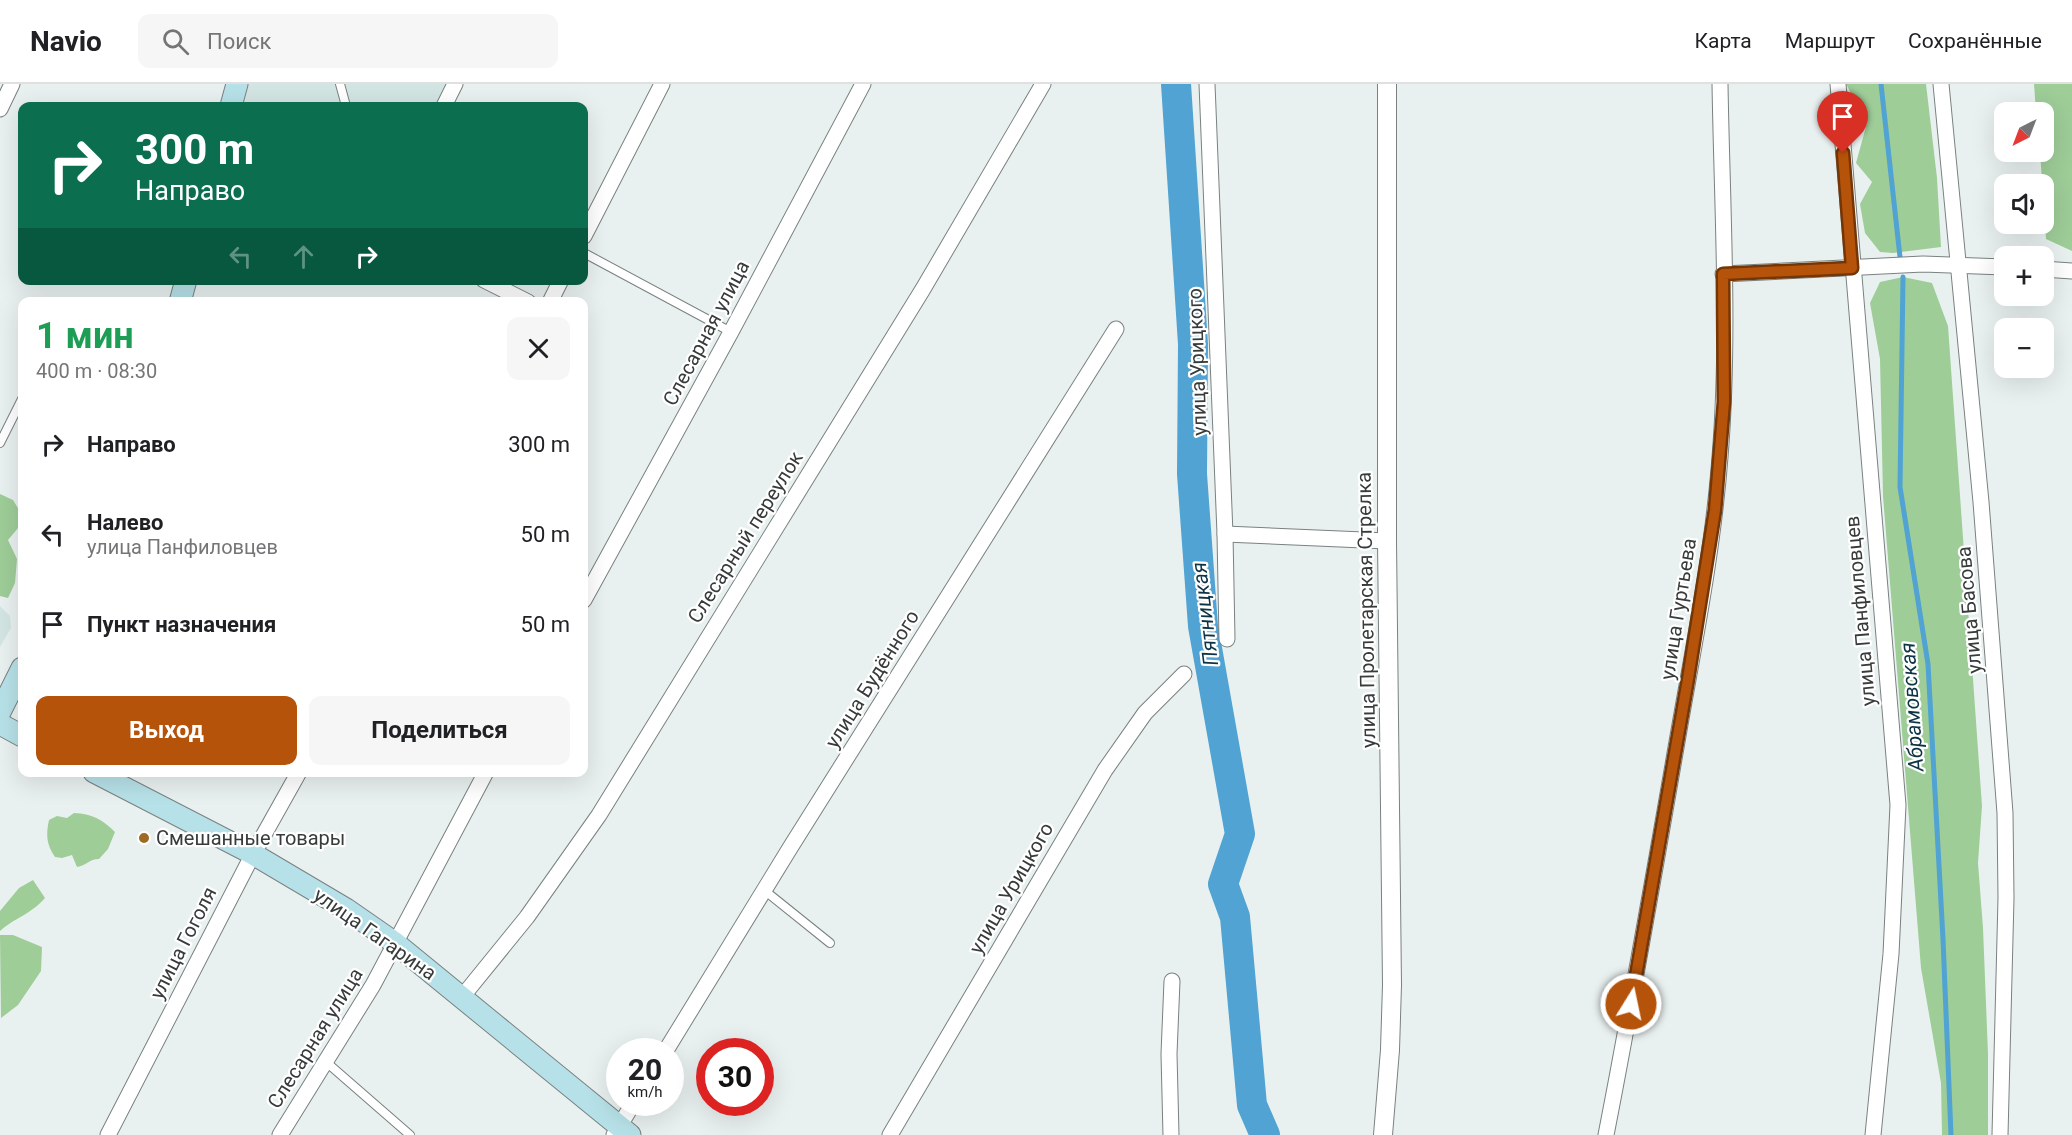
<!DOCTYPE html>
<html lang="ru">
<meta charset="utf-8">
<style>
body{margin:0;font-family:Roboto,sans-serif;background:#f6f6f6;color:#202124;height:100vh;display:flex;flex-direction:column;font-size:22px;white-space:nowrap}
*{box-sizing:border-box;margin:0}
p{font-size:20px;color:#757577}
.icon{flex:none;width:33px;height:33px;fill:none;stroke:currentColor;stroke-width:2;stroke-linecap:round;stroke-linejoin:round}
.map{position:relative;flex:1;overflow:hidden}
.drawer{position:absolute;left:18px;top:213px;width:570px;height:480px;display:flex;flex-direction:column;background:#fff;border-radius:12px;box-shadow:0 6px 24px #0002}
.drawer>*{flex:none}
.banner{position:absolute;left:18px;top:18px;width:570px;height:183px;border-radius:12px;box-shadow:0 6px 24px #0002;background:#0b6e4f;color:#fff;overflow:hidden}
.needle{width:39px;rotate:222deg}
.tools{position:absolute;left:1994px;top:18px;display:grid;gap:12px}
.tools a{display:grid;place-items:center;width:60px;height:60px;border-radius:12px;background:#fff;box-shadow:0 6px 24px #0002;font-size:30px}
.speed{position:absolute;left:606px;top:954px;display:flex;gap:12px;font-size:30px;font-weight:700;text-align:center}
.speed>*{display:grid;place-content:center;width:78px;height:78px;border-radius:50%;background:#fff;box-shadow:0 6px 24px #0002;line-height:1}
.speed small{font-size:15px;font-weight:400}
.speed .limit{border:9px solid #d22;background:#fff;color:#111}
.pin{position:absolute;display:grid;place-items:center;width:51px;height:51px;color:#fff;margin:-62px -26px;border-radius:50% 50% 50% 0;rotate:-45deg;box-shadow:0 0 6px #0007}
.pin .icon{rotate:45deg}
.me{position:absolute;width:66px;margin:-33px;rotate:10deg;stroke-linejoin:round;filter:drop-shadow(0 0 4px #0008)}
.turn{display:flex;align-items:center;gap:21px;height:126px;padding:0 18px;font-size:27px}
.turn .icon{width:78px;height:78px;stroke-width:2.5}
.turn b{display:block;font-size:42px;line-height:51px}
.lanes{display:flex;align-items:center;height:57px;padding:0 18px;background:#0003;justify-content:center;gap:30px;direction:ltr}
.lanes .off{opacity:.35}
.round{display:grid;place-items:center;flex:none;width:63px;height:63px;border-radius:12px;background:#f6f6f6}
.head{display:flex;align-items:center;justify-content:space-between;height:102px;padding:0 18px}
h1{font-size:36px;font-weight:700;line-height:45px;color:#1e9e55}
.primary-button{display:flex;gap:12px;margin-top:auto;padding:12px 18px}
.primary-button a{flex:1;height:69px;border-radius:12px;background:#b45309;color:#fff;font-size:24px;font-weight:700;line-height:69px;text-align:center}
.primary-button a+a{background:#f6f6f6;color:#202124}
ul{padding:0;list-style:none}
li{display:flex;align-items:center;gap:18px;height:90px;padding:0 18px}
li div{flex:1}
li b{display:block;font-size:22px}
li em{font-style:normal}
header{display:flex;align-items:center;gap:36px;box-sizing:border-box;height:84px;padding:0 30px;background:#fff;border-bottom:2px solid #e0e0e0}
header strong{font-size:28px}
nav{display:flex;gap:33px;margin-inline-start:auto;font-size:21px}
.search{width:420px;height:54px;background:#f6f6f6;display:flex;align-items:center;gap:15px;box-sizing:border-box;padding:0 21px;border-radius:12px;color:#757577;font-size:22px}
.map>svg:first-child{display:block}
.built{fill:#d3e5e3}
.green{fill:#9ecd98}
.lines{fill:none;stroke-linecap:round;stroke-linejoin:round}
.stream{stroke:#50a3d2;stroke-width:5}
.river{stroke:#50a3d2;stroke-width:30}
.service-casing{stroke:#7a8180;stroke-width:10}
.minor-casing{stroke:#7a8180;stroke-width:17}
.tertiary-casing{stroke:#7a8180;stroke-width:20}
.secondary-casing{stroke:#7a8180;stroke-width:23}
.service{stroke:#fff;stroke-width:8}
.minor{stroke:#fff;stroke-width:15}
.tertiary{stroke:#fff;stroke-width:18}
.secondary{stroke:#b7e1e8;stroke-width:21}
.route-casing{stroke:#753606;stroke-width:15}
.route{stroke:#b45309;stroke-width:10}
.poi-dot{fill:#9e6b22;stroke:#fff;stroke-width:2}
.labels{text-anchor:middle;stroke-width:4.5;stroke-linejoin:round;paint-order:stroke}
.street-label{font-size:20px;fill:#373b3a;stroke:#fff}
.poi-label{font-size:20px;fill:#373b3a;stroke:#fff;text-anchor:start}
.water-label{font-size:21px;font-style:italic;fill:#0d3346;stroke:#fff}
</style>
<header>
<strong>Navio</strong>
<div class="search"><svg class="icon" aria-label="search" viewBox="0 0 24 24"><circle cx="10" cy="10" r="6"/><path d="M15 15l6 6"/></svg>Поиск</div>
<nav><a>Карта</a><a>Маршрут</a><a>Сохранённые</a></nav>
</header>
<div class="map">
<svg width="2072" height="1051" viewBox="0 0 2072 1051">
<rect width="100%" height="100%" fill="#e9f1f0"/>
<g class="built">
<path d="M 248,0 L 448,0 L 438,22 L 242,22 Z"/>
<path d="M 0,522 L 10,532 L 11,544 L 0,563 Z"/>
</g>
<g class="green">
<path d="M 1846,0 L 1926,0 L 1937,94 L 1941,163 L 1893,169 L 1880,168 L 1865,149 L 1860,120 L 1872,98 L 1856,79 L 1867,39 Z"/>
<path d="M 2034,0 L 2072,0 L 2072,167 L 2046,155 L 2040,68 L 2043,68 L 2043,28 L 2036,28 Z"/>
<path d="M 1903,193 L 1932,199 L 1948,242 L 1982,722 L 1978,779 L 1983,844 L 1988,970 L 1988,1051 L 1942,1051 L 1941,999 L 1921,884 L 1883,412 L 1880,275 L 1870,219 L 1880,198 Z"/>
<path d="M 0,410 L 13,416 L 21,429 L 18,444 L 8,456 L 17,475 L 15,499 L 8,514 L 0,512 Z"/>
<path d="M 74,729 C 92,730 102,735 115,748 L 108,765 L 99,775 C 89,775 86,782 77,783 L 72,771 L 62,774 L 55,773 C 46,760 46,750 49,736 L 57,732 L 67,734 Z"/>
<path d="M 33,796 L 45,814 C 30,831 16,833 0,847 L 0,827 L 19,804 Z"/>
<path d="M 0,851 L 13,851 L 42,863 L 41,887 L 18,921 L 1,934 Z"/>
</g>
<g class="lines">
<g class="stream">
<path d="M 1881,0 L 1900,173"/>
<path d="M 1903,193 L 1900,403 L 1928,580 L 1943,855 L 1951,1051"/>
</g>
<path class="river" d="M 1176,0 L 1193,260 L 1192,390 L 1203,542 L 1240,750 L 1223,800 L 1235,833 L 1252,1021 L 1265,1051"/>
<g class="service-casing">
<g id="service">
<path d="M 340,0 L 346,22"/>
<path d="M 584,169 L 731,248"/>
<path d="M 0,359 L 22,315"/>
<path d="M 764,806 L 830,859"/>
<path d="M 325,977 L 410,1051"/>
</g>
</g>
<g class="minor-casing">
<g id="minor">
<path d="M 1207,0 L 1225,450 L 1227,555"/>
<path d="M 1838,0 L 1898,721 L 1891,870 L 1873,1051"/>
<path d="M 1941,0 L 1981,418 L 2005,729 L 2006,814 L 2000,1051"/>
<path d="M 444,22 L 455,0"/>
<path d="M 0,25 L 12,0"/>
<path d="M 584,152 L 662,0"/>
<path d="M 2043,185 L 2072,187"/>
<path d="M 1723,190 L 1923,180 L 2004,183"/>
<path d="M 484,196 L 528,218"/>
<path d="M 550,218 L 561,196"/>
<path d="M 1225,450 L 1387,457"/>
<path d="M 584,516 L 731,248 L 863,0"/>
<path d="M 462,913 L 527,833 L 599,731 L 923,205 L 1043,0"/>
<path d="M 665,968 L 790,764 L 1116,245"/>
<path d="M 108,1051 L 253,770 L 299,688"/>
<path d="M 280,1051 L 373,901 L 486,688"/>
<path d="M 614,1051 L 634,1018"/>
<path d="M 890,1051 L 1105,686 L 1145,629 L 1184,590"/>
<path d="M 1171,1051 L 1169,970 L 1172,897"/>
<path d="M 1606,1051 C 1632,918 1655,785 1678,652 C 1694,560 1713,467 1720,373 C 1730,249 1722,124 1720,0"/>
</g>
</g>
<g class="tertiary-casing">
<path id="tertiary" d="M 1383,1051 L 1390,966 L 1392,901 L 1387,457 L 1387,0"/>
</g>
<g class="secondary-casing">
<g id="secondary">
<path d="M 231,22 L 237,0"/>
<path d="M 180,218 L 186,196"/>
<path d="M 0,628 L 22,584"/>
<path d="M 0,640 L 22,652"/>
<path d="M 94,688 L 253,770 L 346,825 L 395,859 L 630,1051"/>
</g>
</g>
<use href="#service" class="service"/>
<use href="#minor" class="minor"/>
<use href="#tertiary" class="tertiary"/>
<use href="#secondary" class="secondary"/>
</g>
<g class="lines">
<g class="route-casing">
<path id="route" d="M 1631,920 L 1688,595 L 1715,426 L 1724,318 L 1723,190 L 1852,184 L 1843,69"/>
</g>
<use href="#route" class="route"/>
</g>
<circle class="poi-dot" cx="144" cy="754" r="6"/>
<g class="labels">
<g class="street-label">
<text transform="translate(706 249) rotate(-62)" y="7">Слесарная улица</text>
<text transform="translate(1197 278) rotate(-92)" y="7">улица Урицкого</text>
<text transform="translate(745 453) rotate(-58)" y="7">Слесарный переулок</text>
<text transform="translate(1678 525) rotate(-81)" y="7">улица Гуртьева</text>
<text transform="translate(1366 526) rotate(-91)" y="7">улица Пролетарская Стрелка</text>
<text transform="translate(1969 526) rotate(-95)" y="7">улица Басова</text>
<text transform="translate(1860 527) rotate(-95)" y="7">улица Панфиловцев</text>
<text transform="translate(872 595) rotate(-58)" y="7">улица Будённого</text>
<text transform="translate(1011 804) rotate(-60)" y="7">улица Урицкого</text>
<text transform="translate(375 850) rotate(35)" y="7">улица Гагарина</text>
<text transform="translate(183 859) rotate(-63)" y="7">улица Гоголя</text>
<text transform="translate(315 954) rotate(-58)" y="7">Слесарная улица</text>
</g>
<g class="poi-label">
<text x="156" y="761">Смешанные товары</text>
</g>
<g class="water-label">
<text transform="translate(1205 530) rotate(-97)" y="7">Пятницкая</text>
<text transform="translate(1912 623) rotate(-94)" y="7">Абрамовская</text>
</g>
</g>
</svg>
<div class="tools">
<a><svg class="needle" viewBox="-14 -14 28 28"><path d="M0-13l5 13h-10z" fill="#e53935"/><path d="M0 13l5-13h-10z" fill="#757577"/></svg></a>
<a><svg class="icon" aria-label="sound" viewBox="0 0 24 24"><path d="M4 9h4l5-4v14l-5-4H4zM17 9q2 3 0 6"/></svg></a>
<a>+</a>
<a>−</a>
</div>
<div class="speed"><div>20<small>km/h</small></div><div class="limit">30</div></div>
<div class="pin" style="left:1843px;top:69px;background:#d93025"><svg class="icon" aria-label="arrive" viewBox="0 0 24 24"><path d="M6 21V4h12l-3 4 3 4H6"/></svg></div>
<svg class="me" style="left:1631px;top:920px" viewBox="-20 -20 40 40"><circle r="17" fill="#b45309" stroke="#fff" stroke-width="3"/><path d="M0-11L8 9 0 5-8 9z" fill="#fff"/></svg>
<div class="banner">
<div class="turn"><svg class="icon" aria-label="right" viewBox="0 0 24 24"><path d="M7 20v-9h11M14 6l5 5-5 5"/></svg><div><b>300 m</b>Направо</div></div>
<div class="lanes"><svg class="icon off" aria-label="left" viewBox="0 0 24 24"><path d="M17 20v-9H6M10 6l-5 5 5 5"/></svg><svg class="icon off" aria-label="ahead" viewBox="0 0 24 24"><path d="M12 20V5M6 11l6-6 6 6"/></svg><svg class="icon" aria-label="right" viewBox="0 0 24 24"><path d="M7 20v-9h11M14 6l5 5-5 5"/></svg></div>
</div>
<section class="drawer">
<div class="head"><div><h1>1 мин</h1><p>400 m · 08:30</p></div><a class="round"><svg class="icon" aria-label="close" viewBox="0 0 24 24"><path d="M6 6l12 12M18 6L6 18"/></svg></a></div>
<ul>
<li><svg class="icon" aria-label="right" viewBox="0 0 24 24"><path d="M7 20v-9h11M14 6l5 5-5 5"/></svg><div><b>Направо</b></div><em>300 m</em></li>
<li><svg class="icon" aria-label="left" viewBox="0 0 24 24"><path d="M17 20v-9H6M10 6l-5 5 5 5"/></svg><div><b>Налево</b><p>улица Панфиловцев</p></div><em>50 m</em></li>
<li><svg class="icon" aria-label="arrive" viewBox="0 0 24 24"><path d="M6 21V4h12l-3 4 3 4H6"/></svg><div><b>Пункт назначения</b></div><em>50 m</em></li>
</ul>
<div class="primary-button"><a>Выход</a><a>Поделиться</a></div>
</section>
</div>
